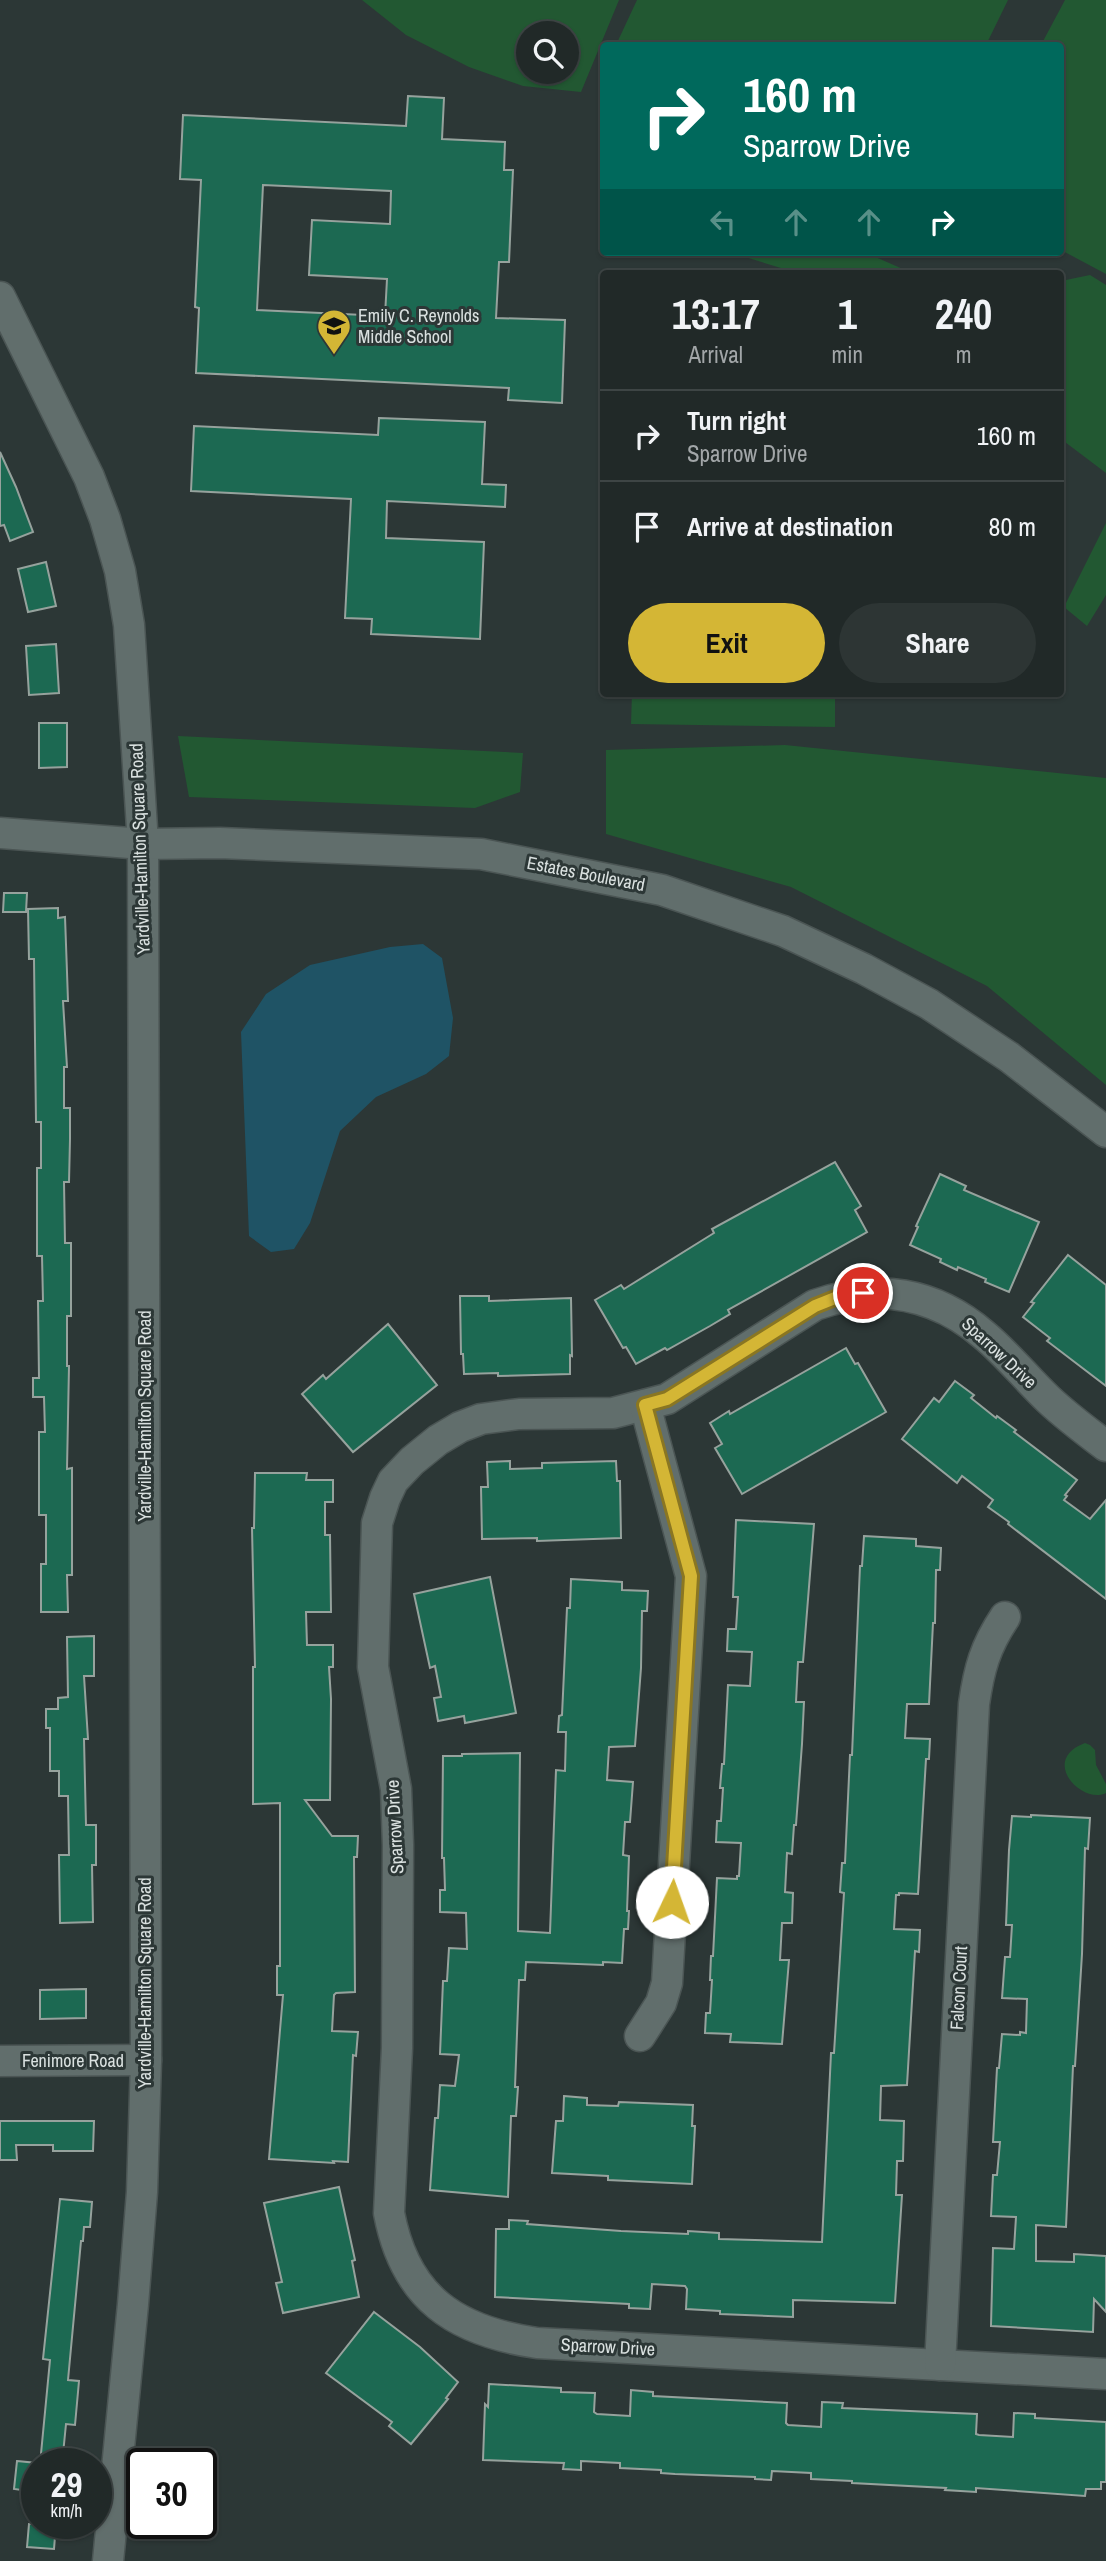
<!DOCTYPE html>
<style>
body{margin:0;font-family:"Archivo Narrow",sans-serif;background:#2d3534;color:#f1f3f6;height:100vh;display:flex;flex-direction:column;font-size:26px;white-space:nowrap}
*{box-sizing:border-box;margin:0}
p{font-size:23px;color:#a2a6a8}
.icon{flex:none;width:38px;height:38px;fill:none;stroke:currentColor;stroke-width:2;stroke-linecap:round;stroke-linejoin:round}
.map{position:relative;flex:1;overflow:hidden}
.drawer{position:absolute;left:600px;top:270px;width:464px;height:427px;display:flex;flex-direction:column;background:#212928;border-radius:7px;box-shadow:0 2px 5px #0004,0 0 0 2px #3e4545}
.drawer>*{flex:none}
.guide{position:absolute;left:600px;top:42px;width:464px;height:214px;border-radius:7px;box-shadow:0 2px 5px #0004,0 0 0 2px #3e4545;background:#00695c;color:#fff;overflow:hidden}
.controls{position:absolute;left:516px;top:21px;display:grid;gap:14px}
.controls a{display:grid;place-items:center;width:63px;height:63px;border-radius:50%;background:#212928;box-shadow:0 2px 5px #0004,0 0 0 2px #3e4545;font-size:35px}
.speed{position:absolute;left:21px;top:2448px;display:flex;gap:14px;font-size:35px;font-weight:700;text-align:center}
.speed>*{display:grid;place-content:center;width:91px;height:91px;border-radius:50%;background:#212928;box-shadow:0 2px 5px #0004,0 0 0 2px #3e4545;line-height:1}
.speed small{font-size:18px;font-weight:400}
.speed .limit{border:4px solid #111;border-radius:10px;background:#fff;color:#111}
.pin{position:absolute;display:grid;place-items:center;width:60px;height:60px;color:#fff;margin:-30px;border:4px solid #fff;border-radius:50%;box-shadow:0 2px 7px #0007}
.me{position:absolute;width:77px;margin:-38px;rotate:3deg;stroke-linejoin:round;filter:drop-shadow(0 0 5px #0008)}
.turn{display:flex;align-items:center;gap:24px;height:147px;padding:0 28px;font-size:32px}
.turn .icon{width:91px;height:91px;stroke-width:2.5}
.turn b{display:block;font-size:49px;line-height:60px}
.lanes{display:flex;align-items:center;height:66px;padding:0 28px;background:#0003;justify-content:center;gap:35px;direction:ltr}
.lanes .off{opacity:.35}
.eta{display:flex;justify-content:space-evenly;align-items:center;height:119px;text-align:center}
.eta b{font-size:42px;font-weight:700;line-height:49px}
.button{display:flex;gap:14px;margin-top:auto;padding:14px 28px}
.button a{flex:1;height:80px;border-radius:42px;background:#d4b635;color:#111;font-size:28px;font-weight:700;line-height:80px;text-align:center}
.button a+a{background:#2d3534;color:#f1f3f6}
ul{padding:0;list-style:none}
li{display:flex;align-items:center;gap:21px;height:91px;padding:0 28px;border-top:2px solid #3e4545}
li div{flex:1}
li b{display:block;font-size:26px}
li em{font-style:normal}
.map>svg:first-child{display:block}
.green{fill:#225832;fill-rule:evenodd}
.water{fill:#1f5365}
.building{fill:#1c6952;stroke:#96a29d;stroke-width:2;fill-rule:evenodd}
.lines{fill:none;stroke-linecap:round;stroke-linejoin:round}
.minor-casing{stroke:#4b5554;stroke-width:33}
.minor{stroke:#616e6c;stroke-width:30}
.route-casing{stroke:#8a7622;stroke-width:18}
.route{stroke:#d4b635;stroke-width:12}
.labels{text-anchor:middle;stroke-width:6;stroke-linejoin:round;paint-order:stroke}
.poi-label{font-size:18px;fill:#dae1e0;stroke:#2c3736;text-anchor:start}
.street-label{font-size:18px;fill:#dae1e0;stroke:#2c3736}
</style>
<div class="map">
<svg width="1106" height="2561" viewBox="0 0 1106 2561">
<rect width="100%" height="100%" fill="#2c3736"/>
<g class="green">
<path d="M 362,0 L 619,0 L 581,92 L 523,86 L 469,67 L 406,35 ZM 567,33 L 567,72 L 528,72 L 528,33 Z"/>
<path d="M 637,0 L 1008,0 L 986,45 L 616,45 Z"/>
<path d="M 1065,0 L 1106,0 L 1106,274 L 1061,250 L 1060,46 L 1041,45 Z"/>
<path d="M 729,252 L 864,252 L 912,273 L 797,273 Z"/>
<path d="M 1090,275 L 1106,285 L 1106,473 L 1061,439 L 1061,281 Z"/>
<path d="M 1106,523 L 1106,595 L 1087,626 L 1064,607 Z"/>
<path d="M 632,693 L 835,693 L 835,727 L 631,724 Z"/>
<path d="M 178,736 L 523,753 L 520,792 L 475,808 L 189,797 Z"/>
<path d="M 785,745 L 1106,778 L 1106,1085 L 987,986 L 791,887 L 606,834 L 606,750 Z"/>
<path d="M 1085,1743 L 1090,1745 L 1095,1750 L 1096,1765 L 1106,1784 L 1106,1793 C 1082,1805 1039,1760 1085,1743 Z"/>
</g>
<path class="water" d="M 423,944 L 442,958 L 453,1018 L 449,1056 L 426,1074 L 376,1097 L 340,1131 L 310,1223 L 294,1249 L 271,1252 L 249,1236 L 241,1032 L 266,994 L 310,965 L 390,947 Z"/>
<g class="building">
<path d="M 408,96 L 444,98 L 442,139 L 505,142 L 504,170 L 513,170 L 509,262 L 499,262 L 496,318 L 565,320 L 562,403 L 508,400 L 509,388 L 196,373 L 199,308 L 195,307 L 201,180 L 180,179 L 183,115 L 406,126 ZM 263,185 L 391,191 L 390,224 L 312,220 L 309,275 L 387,279 L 385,316 L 257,310 Z"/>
<path d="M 379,418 L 485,422 L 482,484 L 506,485 L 505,507 L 387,501 L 386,538 L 484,542 L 480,639 L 371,634 L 372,619 L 345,618 L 351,499 L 191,491 L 194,426 L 378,435 Z"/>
<path d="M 0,452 L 16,487 L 33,532 L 10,541 L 4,525 L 0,526 Z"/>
<path d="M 46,562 L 56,606 L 28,612 L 18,569 Z"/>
<path d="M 56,644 L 59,693 L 29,695 L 26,646 Z"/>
<path d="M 39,723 L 67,723 L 67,767 L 39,768 Z"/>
<path d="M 4,893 L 27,893 L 26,912 L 3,912 Z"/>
<path d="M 58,908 L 58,918 L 65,917 L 67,972 L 68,1001 L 63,1001 L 67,1067 L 64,1067 L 64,1108 L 70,1108 L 70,1139 L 69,1182 L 64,1182 L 65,1243 L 71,1243 L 71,1316 L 67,1316 L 67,1366 L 69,1366 L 67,1469 L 72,1468 L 72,1575 L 67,1575 L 68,1612 L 41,1612 L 41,1564 L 46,1564 L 46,1515 L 39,1515 L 39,1432 L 45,1432 L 44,1397 L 33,1397 L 33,1378 L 39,1378 L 38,1301 L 43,1301 L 42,1256 L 37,1256 L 37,1168 L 41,1168 L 41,1122 L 36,1122 L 34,959 L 29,959 L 28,909 Z"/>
<path d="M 835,1162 L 861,1206 L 855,1210 L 867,1232 L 728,1310 L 730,1314 L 710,1326 L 667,1350 L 665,1348 L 636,1364 L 626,1347 L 623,1348 L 595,1300 L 621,1285 L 624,1289 L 714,1233 L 712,1229 Z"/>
<path d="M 940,1174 L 966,1186 L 964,1190 L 1039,1222 L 1009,1292 L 985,1282 L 986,1279 L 958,1267 L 957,1270 L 940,1262 L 941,1259 L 910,1245 L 918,1227 L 916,1226 Z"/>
<path d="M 1068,1255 L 1106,1285 L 1106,1386 L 1047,1341 L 1050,1338 L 1023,1317 L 1034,1303 L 1031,1302 Z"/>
<path d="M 460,1296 L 489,1296 L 489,1301 L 571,1298 L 572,1356 L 570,1355 L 570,1374 L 498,1376 L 498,1373 L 464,1374 L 463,1354 L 461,1354 Z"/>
<path d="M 388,1324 L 437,1385 L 353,1452 L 302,1394 L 323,1375 L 326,1379 Z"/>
<path d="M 846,1348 L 855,1364 L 858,1363 L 886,1412 L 742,1494 L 715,1448 L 722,1444 L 710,1423 L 729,1411 L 730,1414 Z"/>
<path d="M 955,1381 L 974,1395 L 971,1398 L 996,1418 L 997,1416 L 1016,1430 L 1014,1432 L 1077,1480 L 1065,1495 L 1067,1496 L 1064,1500 L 1090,1519 L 1106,1500 L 1106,1599 L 1008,1524 L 1009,1522 L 988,1507 L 993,1500 L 962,1476 L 957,1483 L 902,1439 L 934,1398 L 939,1402 Z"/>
<path d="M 510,1461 L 510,1469 L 542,1468 L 542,1463 L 616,1461 L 617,1481 L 620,1481 L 621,1538 L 537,1541 L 537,1538 L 482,1539 L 481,1487 L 488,1487 L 487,1462 Z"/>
<path d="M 255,1473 L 307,1473 L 306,1480 L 333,1480 L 333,1502 L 325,1502 L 325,1535 L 330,1535 L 331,1612 L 306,1612 L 307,1645 L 333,1645 L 333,1667 L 329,1667 L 331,1699 L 330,1800 L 305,1800 L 332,1836 L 358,1836 L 357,1857 L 354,1857 L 355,1992 L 336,1993 L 334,1995 L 332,2031 L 358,2032 L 356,2056 L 353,2055 L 348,2162 L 333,2161 L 334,2163 L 269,2159 L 283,1995 L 277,1995 L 277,1966 L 280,1966 L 280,1803 L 253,1804 L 253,1667 L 255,1667 L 252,1528 L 254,1528 Z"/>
<path d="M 736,1520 L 814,1524 L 803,1662 L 798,1662 L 796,1702 L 804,1702 L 802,1744 L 796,1825 L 794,1825 L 792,1854 L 787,1853 L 785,1892 L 793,1893 L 792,1923 L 782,1923 L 780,1960 L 789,1960 L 782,2044 L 730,2042 L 731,2034 L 705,2033 L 706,2013 L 710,2013 L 712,1980 L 710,1980 L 711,1956 L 713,1956 L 717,1878 L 737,1879 L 737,1876 L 739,1876 L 741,1843 L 716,1842 L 717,1821 L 721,1821 L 723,1788 L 720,1788 L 722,1764 L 724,1764 L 728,1685 L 750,1686 L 752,1652 L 727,1651 L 728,1629 L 736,1629 L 738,1597 L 733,1597 Z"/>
<path d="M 864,1536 L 916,1539 L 916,1546 L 941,1548 L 940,1570 L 936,1570 L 935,1623 L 933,1623 L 929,1704 L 907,1704 L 905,1738 L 930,1739 L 929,1759 L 926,1759 L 918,1894 L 899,1893 L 899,1895 L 896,1895 L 894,1929 L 920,1930 L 919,1952 L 915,1951 L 907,2085 L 881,2086 L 880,2120 L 904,2121 L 903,2161 L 897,2161 L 896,2195 L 902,2195 L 895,2303 L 793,2300 L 793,2317 L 720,2314 L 720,2311 L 686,2309 L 687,2289 L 685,2286 L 652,2284 L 650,2309 L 629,2308 L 629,2304 L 495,2297 L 496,2229 L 509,2229 L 509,2220 L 528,2221 L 527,2224 L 621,2231 L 688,2234 L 688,2231 L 719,2233 L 719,2239 L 822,2242 L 831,2053 L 834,2053 L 844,1893 L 840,1892 L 842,1863 L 845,1863 L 850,1755 L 852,1755 L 860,1566 L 862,1566 Z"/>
<path d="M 490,1577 L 516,1713 L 465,1723 L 464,1716 L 438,1721 L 434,1698 L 441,1697 L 435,1666 L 430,1668 L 414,1594 Z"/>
<path d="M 571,1579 L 622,1582 L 622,1590 L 648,1591 L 647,1611 L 642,1611 L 641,1668 L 635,1746 L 609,1747 L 607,1780 L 633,1782 L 630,1822 L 625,1822 L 623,1855 L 629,1856 L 627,1911 L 629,1911 L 628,1929 L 624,1929 L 622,1963 L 603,1962 L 603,1965 L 526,1962 L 525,1980 L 519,1980 L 515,2087 L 518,2087 L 516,2116 L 511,2116 L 508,2197 L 430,2190 L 435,2118 L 438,2118 L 440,2085 L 455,2086 L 459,2055 L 440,2054 L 443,1981 L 447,1981 L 449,1948 L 467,1949 L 466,1913 L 440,1912 L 440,1890 L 445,1890 L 444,1858 L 442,1858 L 443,1756 L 462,1756 L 462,1754 L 520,1753 L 518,1931 L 550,1933 L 556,1770 L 565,1771 L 566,1732 L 558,1732 L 559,1716 L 562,1715 L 567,1608 L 570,1608 Z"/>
<path d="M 94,1636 L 94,1676 L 84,1676 L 88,1739 L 84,1739 L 86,1825 L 96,1825 L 96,1865 L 92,1865 L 93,1922 L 60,1923 L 59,1855 L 69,1855 L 68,1796 L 59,1796 L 59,1771 L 50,1771 L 50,1728 L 46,1728 L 46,1709 L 58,1709 L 58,1698 L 68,1697 L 67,1637 Z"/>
<path d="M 1031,1815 L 1090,1818 L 1088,1849 L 1085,1848 L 1082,1954 L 1075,2066 L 1073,2066 L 1066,2227 L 1036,2225 L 1036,2261 L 1074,2262 L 1074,2254 L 1106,2256 L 1106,2312 L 1094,2299 L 1093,2332 L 991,2326 L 993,2248 L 1014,2249 L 1016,2217 L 991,2216 L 993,2175 L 997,2175 L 1000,2142 L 993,2142 L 997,2068 L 999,2068 L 1002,2034 L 1020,2035 L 1020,2032 L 1026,2033 L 1027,1999 L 1002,1998 L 1005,1957 L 1010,1957 L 1012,1925 L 1006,1925 L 1009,1850 L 1012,1816 L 1031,1817 Z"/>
<path d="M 86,1989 L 86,2018 L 40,2019 L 40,1990 Z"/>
<path d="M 564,2096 L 587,2098 L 587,2105 L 618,2106 L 619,2102 L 693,2105 L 692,2126 L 695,2126 L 692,2184 L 608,2180 L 608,2176 L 552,2173 L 556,2121 L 563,2121 Z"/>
<path d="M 0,2121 L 94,2121 L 93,2151 L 53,2151 L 53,2145 L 16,2145 L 17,2160 L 0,2160 Z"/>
<path d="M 339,2187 L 355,2260 L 352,2261 L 359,2297 L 283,2313 L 276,2283 L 282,2282 L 264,2203 Z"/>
<path d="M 60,2199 L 92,2202 L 90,2227 L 84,2227 L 83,2241 L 81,2241 L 68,2380 L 79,2381 L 75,2425 L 66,2424 L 62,2464 L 40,2464 L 50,2360 L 43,2359 Z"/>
<path d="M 374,2312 L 420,2347 L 458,2382 L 446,2398 L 448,2399 L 411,2444 L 389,2426 L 392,2422 L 326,2373 Z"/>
<path d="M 489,2384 L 561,2388 L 561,2392 L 595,2393 L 594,2412 L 597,2414 L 630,2416 L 631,2390 L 653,2392 L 653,2396 L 787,2403 L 786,2423 L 788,2425 L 821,2427 L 822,2402 L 843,2403 L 842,2408 L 977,2414 L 976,2434 L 979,2435 L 1013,2437 L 1014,2413 L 1035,2414 L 1035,2418 L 1106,2422 L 1106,2482 L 1101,2482 L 1101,2489 L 1086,2489 L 1085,2496 L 976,2488 L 976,2492 L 945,2490 L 946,2488 L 852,2483 L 852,2481 L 811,2479 L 811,2473 L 772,2471 L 771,2480 L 755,2479 L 755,2477 L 675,2474 L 661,2473 L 661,2470 L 620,2468 L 620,2463 L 581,2461 L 581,2470 L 563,2469 L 564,2463 L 483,2460 L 485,2404 L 488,2407 Z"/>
<path d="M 17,2461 L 37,2463 L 37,2492 L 14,2489 Z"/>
<path d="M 29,2524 L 56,2524 L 54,2549 L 27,2547 Z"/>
</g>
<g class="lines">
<g class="minor-casing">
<g id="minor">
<path d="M 0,297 L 89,477 L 105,519 L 120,571 L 129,625 L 143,844 L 146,2060 L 142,2192 L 133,2304 L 108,2561"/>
<path d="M 0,833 L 143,844 L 220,843 L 481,854 L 662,890 L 783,931 L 864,969 L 929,1004 L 1009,1057 L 1106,1132"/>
<path d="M 1106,1446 C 1086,1431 1066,1416 1048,1399 C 1026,1378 1007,1354 984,1335 C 934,1292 877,1283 815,1305 L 667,1399 L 613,1413 L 519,1414 L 481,1419 L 460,1427 L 438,1440 L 412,1461 L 393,1481 L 385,1498 L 377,1523 L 373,1667 L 396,1789 L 398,1845 L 397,2048 L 389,2213 C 405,2298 455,2331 537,2343 L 1106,2374"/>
<path d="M 640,2036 L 661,2003 L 667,1983 L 691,1576 L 645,1405"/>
<path d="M 0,2061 L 146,2060"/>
<path d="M 940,2365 L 974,1704 C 979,1669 985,1647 1005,1617"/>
</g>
</g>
<use href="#minor" class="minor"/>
</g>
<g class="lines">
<g class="route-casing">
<path id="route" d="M 672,1902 L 691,1576 L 645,1405 L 667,1399 L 815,1306 L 840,1296 L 863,1293"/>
</g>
<use href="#route" class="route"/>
</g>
<defs>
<g id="school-pin" transform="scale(1.75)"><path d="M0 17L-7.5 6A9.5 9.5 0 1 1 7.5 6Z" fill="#d4b635" stroke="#2c3736"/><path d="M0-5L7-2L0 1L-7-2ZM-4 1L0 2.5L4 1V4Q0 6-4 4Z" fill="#111"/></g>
</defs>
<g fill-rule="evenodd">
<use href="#school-pin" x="334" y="326"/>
</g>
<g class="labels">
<g class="poi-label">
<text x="358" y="322">Emily C. Reynolds<tspan x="358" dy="21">Middle School</tspan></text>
</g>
<g class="street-label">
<text transform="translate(140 849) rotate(-92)" y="6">Yardville-Hamilton Square Road</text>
<text transform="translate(586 874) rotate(11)" y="6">Estates Boulevard</text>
<text transform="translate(999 1353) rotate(43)" y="6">Sparrow Drive</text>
<text transform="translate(145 1416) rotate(-90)" y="6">Yardville-Hamilton Square Road</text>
<text transform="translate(395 1827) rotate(-93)" y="6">Sparrow Drive</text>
<text transform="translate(145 1983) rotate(-90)" y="6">Yardville-Hamilton Square Road</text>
<text transform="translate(959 1988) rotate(-87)" y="6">Falcon Court</text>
<text x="73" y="2067">Fenimore Road</text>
<text transform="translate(608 2347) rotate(3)" y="6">Sparrow Drive</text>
</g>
</g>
</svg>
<div class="controls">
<a><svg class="icon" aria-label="search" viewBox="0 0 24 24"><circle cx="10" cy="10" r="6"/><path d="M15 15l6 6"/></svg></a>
</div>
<div class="speed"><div>29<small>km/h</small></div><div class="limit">30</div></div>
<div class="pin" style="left:863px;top:1293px;background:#d93025"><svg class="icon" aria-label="arrive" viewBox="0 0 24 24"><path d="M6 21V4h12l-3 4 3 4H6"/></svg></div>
<svg class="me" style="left:672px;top:1902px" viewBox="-20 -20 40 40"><circle r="19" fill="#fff"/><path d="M0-13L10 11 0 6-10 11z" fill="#d4b635"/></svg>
<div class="guide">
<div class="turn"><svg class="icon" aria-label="right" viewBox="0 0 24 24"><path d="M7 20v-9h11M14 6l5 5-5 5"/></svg><div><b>160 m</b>Sparrow Drive</div></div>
<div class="lanes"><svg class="icon off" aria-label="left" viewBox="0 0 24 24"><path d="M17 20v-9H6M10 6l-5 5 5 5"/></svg><svg class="icon off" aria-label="ahead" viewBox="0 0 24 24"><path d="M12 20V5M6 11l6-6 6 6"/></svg><svg class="icon off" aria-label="ahead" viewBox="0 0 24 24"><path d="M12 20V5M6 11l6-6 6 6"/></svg><svg class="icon" aria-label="right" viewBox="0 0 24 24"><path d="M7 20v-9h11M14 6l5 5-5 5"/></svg></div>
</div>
<section class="drawer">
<div class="eta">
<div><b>13:17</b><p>Arrival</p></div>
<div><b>1</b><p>min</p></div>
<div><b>240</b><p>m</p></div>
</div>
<ul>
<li><svg class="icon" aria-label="right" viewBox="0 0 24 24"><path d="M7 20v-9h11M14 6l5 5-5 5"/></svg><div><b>Turn right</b><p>Sparrow Drive</p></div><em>160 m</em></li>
<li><svg class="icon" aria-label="arrive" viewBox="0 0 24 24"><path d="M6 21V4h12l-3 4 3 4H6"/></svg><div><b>Arrive at destination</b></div><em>80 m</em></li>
</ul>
<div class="button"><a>Exit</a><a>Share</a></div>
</section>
</div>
